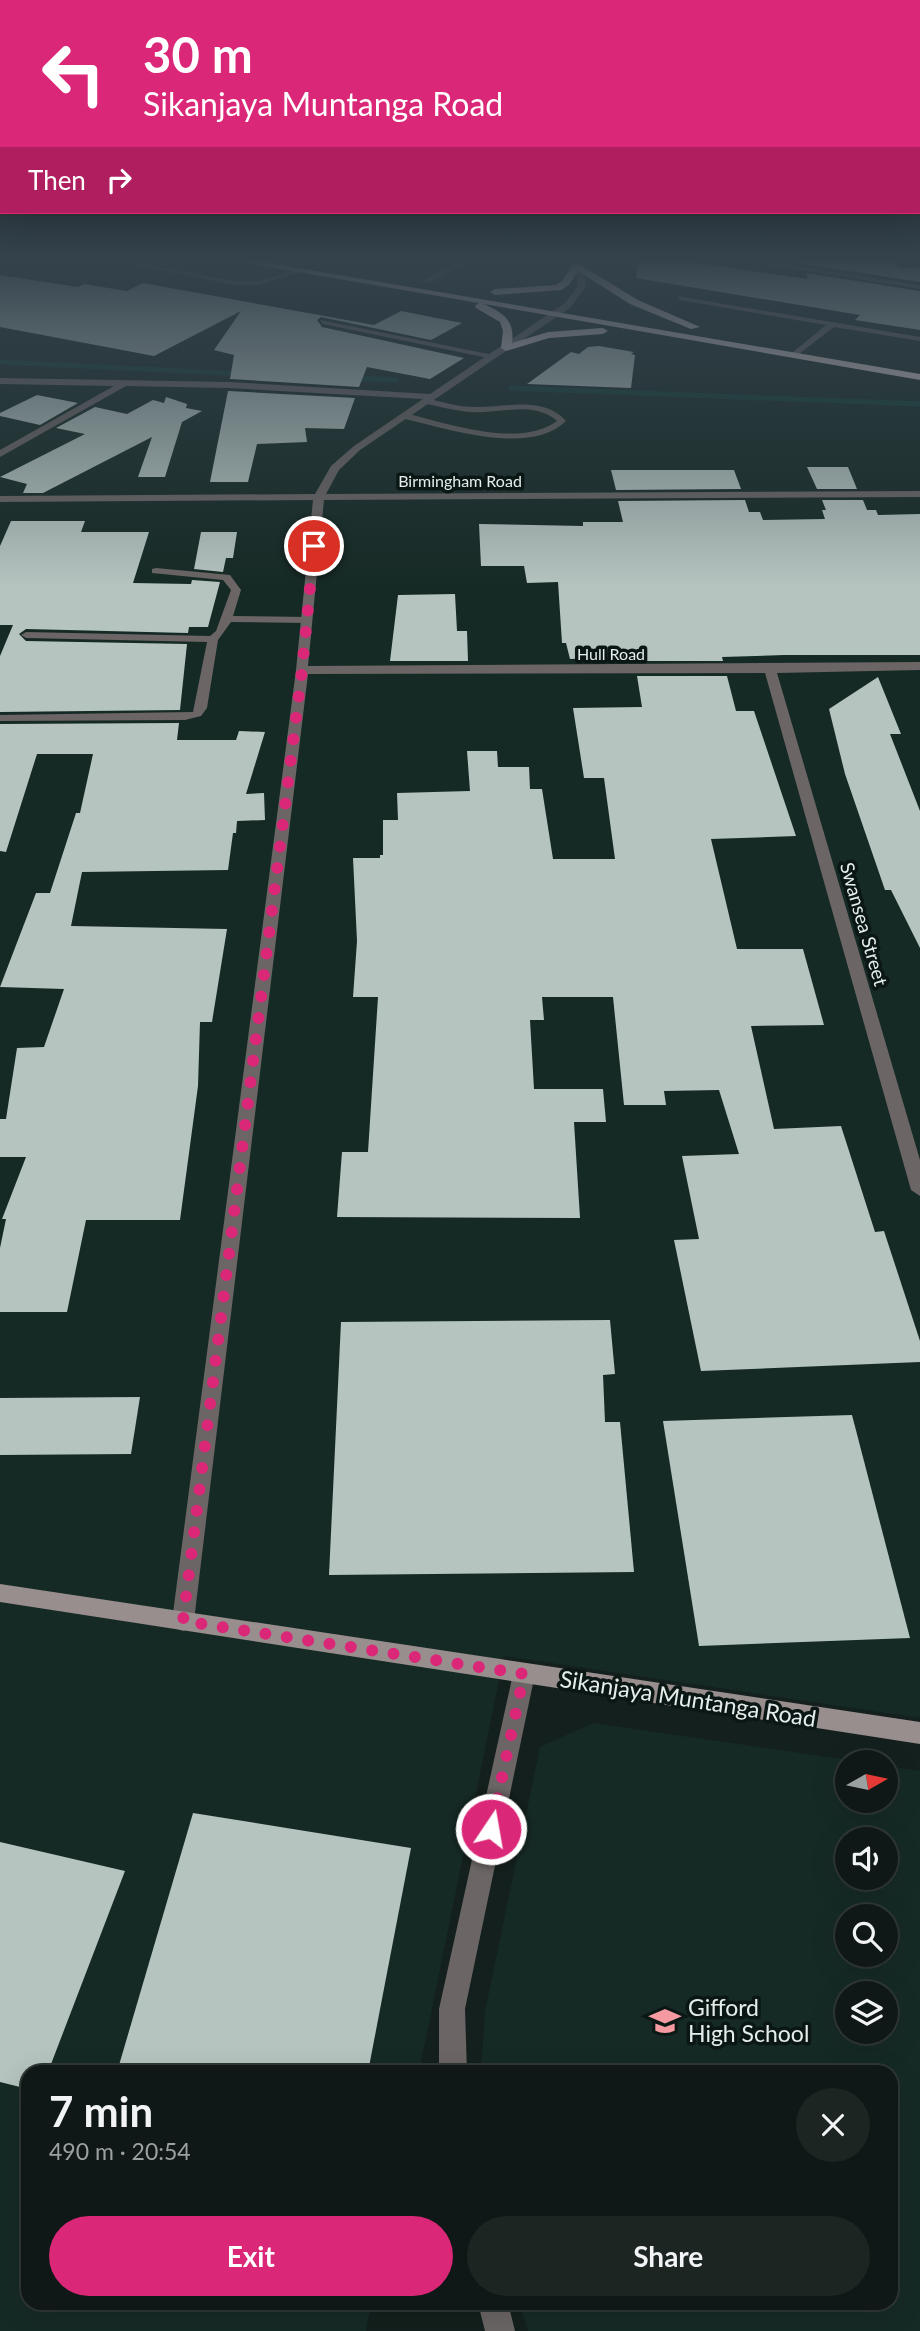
<!DOCTYPE html>
<meta charset="utf-8">
<style>
body{margin:0;font-family:Lato,sans-serif;background:#1d2523;color:#f1f3f6;height:100vh;display:flex;flex-direction:column;font-size:26px;white-space:nowrap}
*{box-sizing:border-box;margin:0}
p{font-size:23px;color:#9ba0a1}
.icon{flex:none;width:38px;height:38px;fill:none;stroke:currentColor;stroke-width:2;stroke-linecap:round;stroke-linejoin:round}
.map{position:relative;flex:1;overflow:hidden}
.drawer{position:absolute;left:21px;top:2065px;width:877px;height:245px;display:flex;flex-direction:column;background:#0f1816;border-radius:21px;box-shadow:0 7px 28px #0002,0 0 0 2px #2f3735}
.drawer>*{flex:none}
.banner{position:absolute;left:0px;top:0px;width:920px;height:214px;box-shadow:0 7px 28px #0002,0 0 0 2px #2f3735;background:#db2777;color:#fff;overflow:hidden}
.needle{width:46px;rotate:81deg}
.fabs{position:absolute;left:835px;top:1750px;display:grid;gap:14px}
.fabs a{display:grid;place-items:center;width:63px;height:63px;border-radius:50%;background:#0f1816;box-shadow:0 7px 28px #0002,0 0 0 2px #2f3735;font-size:35px}
.pin{position:absolute;display:grid;place-items:center;width:60px;height:60px;color:#fff;margin:-30px;border:4px solid #fff;border-radius:50%;box-shadow:0 2px 7px #0007}
.me{position:absolute;width:77px;margin:-38px;rotate:12deg;stroke-linejoin:round;filter:drop-shadow(0 0 5px #0008)}
.turn{display:flex;align-items:center;gap:24px;height:147px;padding:0 28px;font-size:32px}
.turn .icon{width:91px;height:91px;stroke-width:2.5}
.turn b{display:block;font-size:49px;line-height:60px}
.then{display:flex;align-items:center;height:66px;padding:0 28px;background:#0003;gap:14px;font-size:26px}
.round{display:grid;place-items:center;flex:none;width:74px;height:74px;border-radius:37px;background:#1d2523}
.overview{display:flex;align-items:center;justify-content:space-between;height:119px;padding:0 28px}
h1{font-size:42px;font-weight:700;line-height:52px}
.button{display:flex;gap:14px;margin-top:auto;padding:14px 28px}
.button a{flex:1;height:80px;border-radius:42px;background:#db2777;color:#fff;font-size:28px;font-weight:700;line-height:80px;text-align:center}
.button a+a{background:#1d2523;color:#f1f3f6}
.map>svg:first-child{display:block}
.built{fill:#162a25;fill-rule:evenodd}
.lines{fill:none;stroke-linecap:round;stroke-linejoin:round}
.stream{stroke:#133e35;stroke-width:5}
.building{fill:#b5c4bf}
.lane{fill:#6b6565;fill-rule:evenodd}
.street{fill:#6b6565;fill-rule:evenodd}
.secondary{fill:#988e8e;fill-rule:evenodd}
.highway{fill:#dacbcb;fill-rule:evenodd}
.route{stroke:#db2777;stroke-width:12;stroke-dasharray:0 21.6}
.labels{text-anchor:middle;stroke-width:7;stroke-linejoin:round;paint-order:stroke}
.far-street-label{font-size:16px;fill:#e5edeb;stroke:#0b1714}
.street-label{font-size:19px;fill:#e5edeb;stroke:#0b1714}
.near-street-label{font-size:23px;fill:#e5edeb;stroke:#0b1714}
.near-poi-label{font-size:23px;fill:#e5edeb;stroke:#0b1714;text-anchor:start}
</style>
<div class="map">
<svg width="920" height="2331" viewBox="0 0 920 2331">
<rect width="100%" height="100%" fill="#14201d"/>
<g class="built">
<path d="M 0,261 L 920,261 L 920,1718 L 504,1656 L 419,2072 L 28,2072 L 28,2303 L 371,2303 L 366,2331 L 0,2331 Z"/>
<path d="M 593,1723 L 863,1762 L 847,1762 L 847,1801 L 886,1801 L 886,1766 L 920,1771 L 920,2331 L 528,2331 L 519,2303 L 891,2303 L 891,2072 L 481,2072 L 485,2011 L 540,1747 ZM 847,1839 L 886,1839 L 886,1878 L 847,1878 ZM 847,1916 L 886,1916 L 886,1955 L 847,1955 ZM 847,1993 L 886,1993 L 886,2032 L 847,2032 Z"/>
</g>
<g class="lines">
<g class="stream">
<path d="M 0,362 L 244,374"/>
<path d="M 350,378 L 396,380"/>
<path d="M 511,388 L 920,404"/>
</g>
</g>
<g class="building">
<path d="M 639,261 L 683,261 L 808,279 L 806,273 L 920,291 L 920,330 L 855,320 L 860,315 L 636,278 Z"/>
<path d="M 803,261 L 891,261 L 900,268 L 920,267 L 920,282 L 804,264 Z"/>
<path d="M 0,275 L 78,287 L 84,284 L 127,291 L 143,283 L 374,325 L 401,311 L 462,323 L 431,340 L 321,317 L 317,320 L 322,327 L 464,358 L 430,379 L 367,367 L 359,387 L 230,379 L 234,355 L 214,350 L 241,311 L 154,356 L 0,327 Z"/>
<path d="M 599,346 L 634,352 L 631,354 L 635,355 L 631,388 L 527,384 L 571,352 L 579,354 L 588,347 Z"/>
<path d="M 228,391 L 229,391 L 355,398 L 344,429 L 305,428 L 307,442 L 257,444 L 248,482 L 210,482 Z"/>
<path d="M 37,395 L 78,403 L 40,425 L 0,416 L 0,413 Z"/>
<path d="M 166,397 L 187,404 L 186,408 L 202,411 L 182,422 L 165,477 L 138,477 L 152,437 L 43,493 L 23,493 L 27,484 L 0,477 L 85,434 L 56,428 L 95,407 L 127,414 L 153,400 L 164,403 Z"/>
<path d="M 807,467 L 848,467 L 857,489 L 817,489 Z"/>
<path d="M 611,470 L 734,470 L 741,489 L 616,490 Z"/>
<path d="M 745,500 L 749,512 L 760,512 L 763,520 L 825,519 L 822,510 L 826,510 L 822,500 L 863,500 L 867,510 L 876,510 L 878,515 L 920,514 L 920,655 L 784,655 L 722,657 L 723,661 L 634,661 L 633,657 L 570,659 L 566,643 L 562,643 L 558,582 L 527,583 L 524,566 L 481,566 L 479,524 L 583,526 L 583,522 L 623,522 L 618,501 Z"/>
<path d="M 11,521 L 85,521 L 81,532 L 149,532 L 133,583 L 191,584 L 192,580 L 220,582 L 208,627 L 189,627 L 188,633 L 26,629 L 19,634 L 26,641 L 187,644 L 180,710 L 0,712 L 0,656 L 13,625 L 0,625 L 0,546 Z"/>
<path d="M 201,532 L 237,532 L 233,558 L 226,558 L 223,572 L 194,569 Z"/>
<path d="M 455,594 L 457,631 L 467,631 L 468,661 L 390,661 L 398,595 Z"/>
<path d="M 637,676 L 727,676 L 736,711 L 754,711 L 796,836 L 711,839 L 737,949 L 803,949 L 824,1025 L 751,1026 L 774,1129 L 841,1126 L 875,1232 L 884,1231 L 920,1341 L 920,1362 L 701,1371 L 674,1240 L 699,1239 L 682,1156 L 739,1154 L 719,1090 L 664,1091 L 666,1105 L 624,1105 L 613,997 L 542,997 L 544,1020 L 530,1020 L 534,1089 L 603,1089 L 606,1122 L 574,1122 L 580,1218 L 337,1217 L 342,1152 L 368,1152 L 378,997 L 353,997 L 357,941 L 353,858 L 380,858 L 380,855 L 383,855 L 383,820 L 398,820 L 397,793 L 470,791 L 467,751 L 497,751 L 498,767 L 529,767 L 530,789 L 542,789 L 553,859 L 615,859 L 604,778 L 584,778 L 573,708 L 642,707 Z"/>
<path d="M 878,677 L 901,734 L 890,734 L 920,811 L 920,948 L 891,890 L 885,890 L 845,774 L 829,709 Z"/>
<path d="M 179,723 L 177,740 L 236,740 L 239,731 L 265,732 L 246,794 L 264,793 L 265,820 L 237,821 L 236,833 L 233,833 L 228,870 L 82,872 L 71,926 L 227,929 L 212,1022 L 200,1022 L 198,1086 L 180,1220 L 86,1220 L 67,1312 L 0,1312 L 0,1248 L 6,1219 L 2,1219 L 26,1157 L 0,1157 L 0,1119 L 6,1119 L 17,1048 L 44,1047 L 64,989 L 0,987 L 36,893 L 50,893 L 76,813 L 80,813 L 93,754 L 37,754 L 6,852 L 0,851 L 0,724 Z"/>
<path d="M 610,1320 L 615,1374 L 603,1375 L 605,1422 L 620,1422 L 634,1572 L 329,1575 L 341,1322 Z"/>
<path d="M 140,1397 L 131,1454 L 0,1455 L 0,1398 Z"/>
<path d="M 852,1415 L 910,1638 L 699,1646 L 663,1421 Z"/>
<path d="M 193,1813 L 411,1848 L 368,2072 L 117,2072 Z"/>
<path d="M 0,1842 L 125,1871 L 48,2072 L 28,2072 L 28,2089 L 0,2082 Z"/>
</g>
<g class="lines">
<g class="lane">
<path d="M 115,261 L 130,261 L 235,281 L 258,281 L 299,269 L 303,271 L 258,285 L 235,285 Z"/>
<path d="M 459,261 L 468,261 L 429,283 L 422,281 Z"/>
<path d="M 677,296 L 920,337 L 920,341 L 834,327 L 795,357 L 792,353 L 826,325 L 680,300 Z"/>
<path d="M 320,320 L 493,355 L 497,357 L 493,359 L 323,324 Z"/>
<path d="M 425,398 C 442,402 458,407 475,407 C 506,408 542,395 566,421 C 529,457 446,428 401,418 L 401,414 L 404,413 C 447,423 519,449 557,421 C 534,400 499,414 471,412 C 455,411 438,406 422,403 L 421,401 Z"/>
<path d="M 156,568 L 230,575 L 241,590 L 233,616 L 307,617 L 312,620 L 307,623 L 231,622 L 218,640 L 207,708 L 201,716 L 185,720 L 0,721 L 0,715 L 193,712 L 207,642 L 26,638 L 21,635 L 26,632 L 210,636 L 216,631 L 231,590 L 223,580 L 152,573 L 152,569 Z"/>
</g>
<g class="street">
<path d="M 567,261 L 575,261 L 584,276 L 586,286 L 571,307 L 360,450 L 339,470 L 326,494 L 920,491 L 920,497 L 324,500 L 308,666 L 920,662 L 920,670 L 777,673 L 920,1160 L 920,1196 L 911,1190 L 765,673 L 308,674 L 194,1621 L 191,1628 L 183,1631 L 175,1628 L 172,1621 L 296,670 L 313,500 L 0,502 L 0,496 L 315,494 L 331,466 L 354,446 L 423,399 L 229,388 L 126,386 L 0,457 L 0,450 L 114,386 L 0,384 L 0,378 L 229,382 L 430,394 L 565,303 L 578,286 L 576,276 Z"/>
<path d="M 745,261 L 765,261 L 920,285 L 920,289 Z"/>
<path d="M 524,1664 L 532,1667 L 535,1674 L 465,2009 L 467,2072 L 439,2072 L 439,2009 L 513,1674 L 516,1667 Z"/>
<path d="M 478,2303 L 508,2303 L 515,2331 L 485,2331 Z"/>
</g>
<path class="secondary" d="M 0,1584 L 920,1722 L 920,1744 L 0,1602 Z"/>
<g class="highway">
<path d="M 234,261 L 257,261 L 920,374 L 920,380 L 484,304 C 503,313 515,320 512,343 L 548,332 L 603,328 L 608,331 L 603,334 L 549,338 L 506,351 L 501,348 L 503,331 L 500,322 L 476,308 L 475,306 L 479,303 Z"/>
<path d="M 573,264 L 579,264 L 638,300 L 700,327 L 691,329 L 630,304 L 578,271 L 569,285 L 561,290 L 495,295 L 490,292 L 495,289 L 556,285 L 562,281 Z"/>
</g>
</g>
<linearGradient id="sky" x2="0" y2="1"><stop stop-color="#0b1210"/><stop offset="0.44" stop-color="#34424c"/><stop offset="1" stop-color="#34424c" stop-opacity="0"/></linearGradient>
<rect width="920" height="587" fill="url(#sky)"/>
<g class="lines">
<path class="route" d="M 314,546 L 302,670 L 183,1621 L 524,1674 L 491,1829"/>
</g>
<defs>
<g id="school-bare" transform="scale(2.415)"><path d="M0-5L7-2L0 1L-7-2ZM-4 1L0 2.5L4 1V4Q0 6-4 4Z" fill="#f49aa0" stroke="#0b1714" stroke-width="2.5" paint-order="stroke"/></g>
</defs>
<g fill-rule="evenodd">
<use href="#school-bare" x="665" y="2021"/>
</g>
<g class="labels">
<g class="far-street-label">
<text x="460" y="487">Birmingham Road</text>
<text x="611" y="660">Hull Road</text>
</g>
<g class="street-label">
<text transform="translate(864 924) rotate(74)" y="7">Swansea Street</text>
</g>
<g class="near-street-label">
<text transform="translate(688 1699) rotate(9)" y="8">Sikanjaya Muntanga Road</text>
</g>
<g class="near-poi-label">
<text x="688" y="2016">Gifford<tspan x="688" dy="26">High School</tspan></text>
</g>
</g>
</svg>
<div class="fabs">
<a><svg class="needle" viewBox="-14 -14 28 28"><path d="M0-13l5 13h-10z" fill="#e53935"/><path d="M0 13l5-13h-10z" fill="#9ba0a1"/></svg></a>
<a><svg class="icon" aria-label="sound" viewBox="0 0 24 24"><path d="M4 9h4l5-4v14l-5-4H4zM17 9q2 3 0 6"/></svg></a>
<a><svg class="icon" aria-label="search" viewBox="0 0 24 24"><circle cx="10" cy="10" r="6"/><path d="M15 15l6 6"/></svg></a>
<a><svg class="icon" aria-label="layers" viewBox="0 0 24 24"><path d="M12 4l9 5-9 5-9-5zM3 14l9 5 9-5"/></svg></a>
</div>
<div class="pin" style="left:314px;top:546px;background:#d93025"><svg class="icon" aria-label="arrive" viewBox="0 0 24 24"><path d="M6 21V4h12l-3 4 3 4H6"/></svg></div>
<svg class="me" style="left:491px;top:1829px" viewBox="-20 -20 40 40"><circle r="17" fill="#db2777" stroke="#fff" stroke-width="3"/><path d="M0-11L8 9 0 5-8 9z" fill="#fff"/></svg>
<div class="banner">
<div class="turn"><svg class="icon" aria-label="left" viewBox="0 0 24 24"><path d="M17 20v-9H6M10 6l-5 5 5 5"/></svg><div><b>30 m</b>Sikanjaya Muntanga Road</div></div>
<div class="then">Then<svg class="icon" aria-label="right" viewBox="0 0 24 24"><path d="M7 20v-9h11M14 6l5 5-5 5"/></svg></div>
</div>
<section class="drawer">
<div class="overview"><div><h1>7 min</h1><p>490 m · 20:54</p></div><a class="round"><svg class="icon" aria-label="close" viewBox="0 0 24 24"><path d="M6 6l12 12M18 6L6 18"/></svg></a></div>
<div class="button"><a>Exit</a><a>Share</a></div>
</section>
</div>
